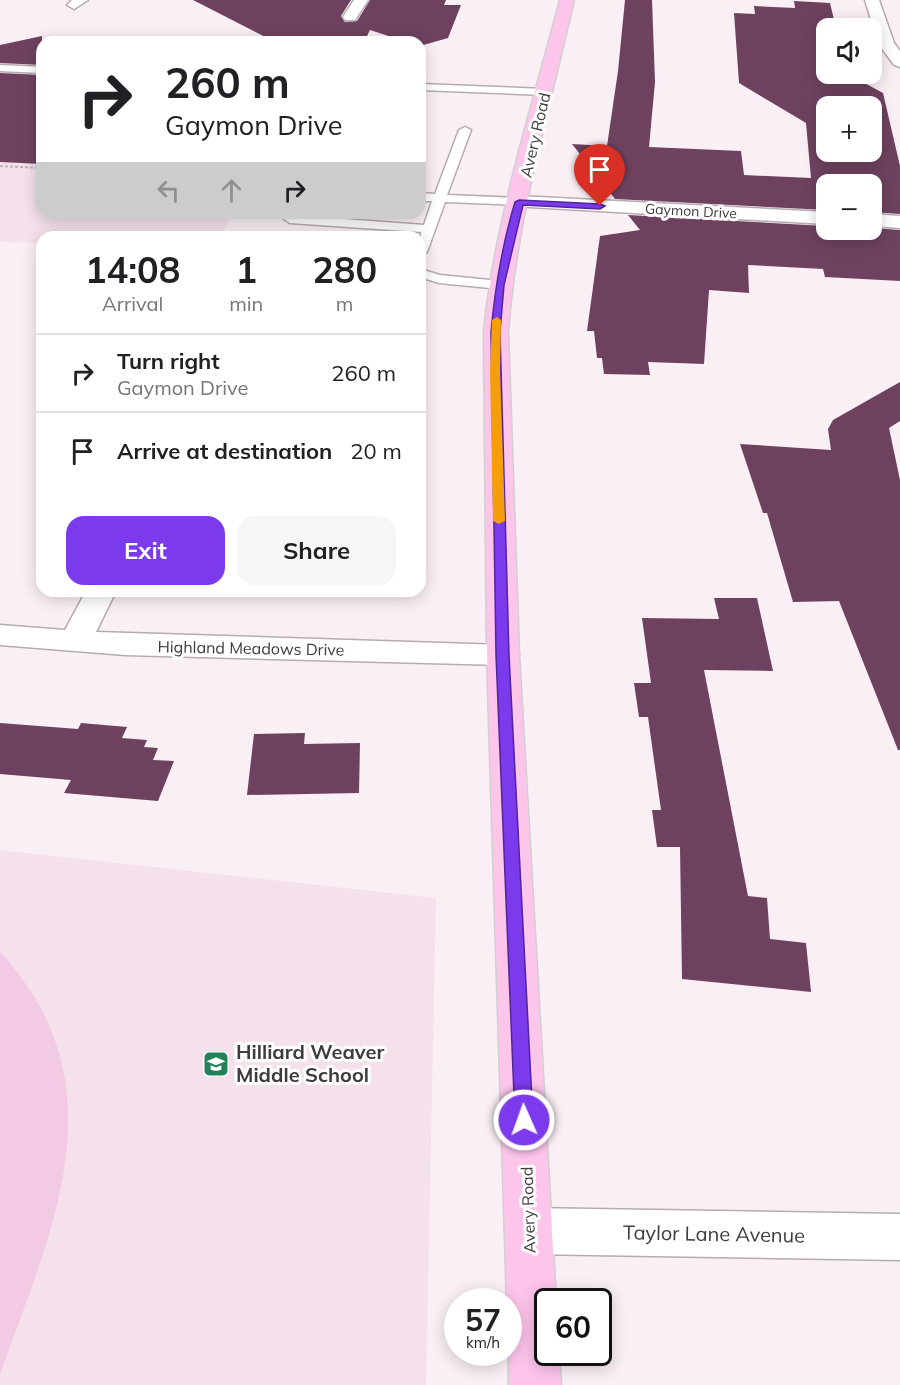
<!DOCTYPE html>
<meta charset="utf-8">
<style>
body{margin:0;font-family:Mulish,sans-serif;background:#f6f6f6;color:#202124;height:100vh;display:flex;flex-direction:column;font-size:22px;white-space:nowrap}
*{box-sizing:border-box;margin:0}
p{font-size:20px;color:#757577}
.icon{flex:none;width:33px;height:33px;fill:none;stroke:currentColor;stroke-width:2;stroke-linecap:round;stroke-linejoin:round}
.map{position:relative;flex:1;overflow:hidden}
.side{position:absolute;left:36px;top:231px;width:390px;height:366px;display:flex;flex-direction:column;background:#fff;border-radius:18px;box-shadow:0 3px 15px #0003}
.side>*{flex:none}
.top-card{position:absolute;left:36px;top:36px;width:390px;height:183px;border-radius:18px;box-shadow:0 3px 15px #0003;background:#fff;color:#202124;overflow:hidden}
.fabs{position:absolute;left:816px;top:18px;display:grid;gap:12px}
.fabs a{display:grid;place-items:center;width:66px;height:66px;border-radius:12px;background:#fff;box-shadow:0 3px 15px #0003;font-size:30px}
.speed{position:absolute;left:444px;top:1288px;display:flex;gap:12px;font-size:30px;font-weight:700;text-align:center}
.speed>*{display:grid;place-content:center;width:78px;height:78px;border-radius:50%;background:#fff;box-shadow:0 3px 15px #0003;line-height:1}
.speed small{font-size:15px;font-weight:400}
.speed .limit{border:3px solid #111;border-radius:9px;background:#fff;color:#111}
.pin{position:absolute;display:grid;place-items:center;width:51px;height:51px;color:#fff;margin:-62px -26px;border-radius:50% 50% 50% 0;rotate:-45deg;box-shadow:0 0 6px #0007}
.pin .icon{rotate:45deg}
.me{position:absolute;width:66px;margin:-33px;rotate:358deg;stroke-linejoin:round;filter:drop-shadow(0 0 4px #0008)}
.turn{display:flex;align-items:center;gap:21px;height:126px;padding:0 30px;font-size:27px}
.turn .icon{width:78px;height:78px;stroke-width:2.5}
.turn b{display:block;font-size:42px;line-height:51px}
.lanes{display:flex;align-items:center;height:57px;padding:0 30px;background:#0003;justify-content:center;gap:30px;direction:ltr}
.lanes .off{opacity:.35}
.eta{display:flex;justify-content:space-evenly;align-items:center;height:102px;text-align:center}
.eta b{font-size:36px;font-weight:700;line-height:42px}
.action{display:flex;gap:12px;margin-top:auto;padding:12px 30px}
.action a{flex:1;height:69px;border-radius:18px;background:#7c3aed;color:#fff;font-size:24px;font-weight:700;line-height:69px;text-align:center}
.action a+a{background:#f6f6f6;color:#202124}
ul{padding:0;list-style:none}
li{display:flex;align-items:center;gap:18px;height:78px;padding:0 30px;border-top:2px solid #e0e0e0}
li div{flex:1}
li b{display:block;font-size:22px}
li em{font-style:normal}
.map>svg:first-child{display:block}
.built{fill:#f4e1ec}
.green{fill:#f2cae3}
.building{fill:#6e425f;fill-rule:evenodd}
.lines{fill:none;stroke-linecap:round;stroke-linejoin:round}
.lane-casing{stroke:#b7abb2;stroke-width:3}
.street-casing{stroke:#b7abb2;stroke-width:3}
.primary-casing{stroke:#d1d0d0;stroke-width:3}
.path{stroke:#bcb2b8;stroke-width:2;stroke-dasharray:3 2;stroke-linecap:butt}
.lane{fill:#fff;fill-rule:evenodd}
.street{fill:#fff;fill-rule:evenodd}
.primary{fill:#fec5eb;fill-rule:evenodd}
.route{fill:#7c3aed;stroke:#51269a;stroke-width:1.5}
.slow{fill:#f59e0b}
.labels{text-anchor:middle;stroke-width:6;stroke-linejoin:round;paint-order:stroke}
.far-street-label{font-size:14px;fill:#3f3a3d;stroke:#fff}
.street-label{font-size:16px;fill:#3f3a3d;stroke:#fff}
.near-poi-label{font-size:20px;font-weight:bold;fill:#3f3a3d;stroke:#fff;text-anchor:start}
.near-street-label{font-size:20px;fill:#3f3a3d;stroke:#fff}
</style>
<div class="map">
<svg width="900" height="1385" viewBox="0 0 900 1385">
<rect width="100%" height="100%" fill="#fbeff6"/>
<g class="built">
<path d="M 0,50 L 42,52 L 42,213 L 233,213 L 220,237 L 42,237 L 42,243 L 0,242 Z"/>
<path d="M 0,850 L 436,898 L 426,1385 L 0,1385 Z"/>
</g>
<path class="green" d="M 0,952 C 123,1085 52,1229 0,1374 Z"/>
<g class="building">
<path d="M 193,0 L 351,0 L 341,16 L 345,22 L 357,21 L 370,0 L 446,0 L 444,5 L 461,5 L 448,38 L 420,46 L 420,42 L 407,42 L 370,30 L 364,42 L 275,42 Z"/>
<path d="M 625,0 L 652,0 L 655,82 L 649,147 L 741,151 L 744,175 L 811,178 L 806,123 L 739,83 L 734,13 L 755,14 L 754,6 L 795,8 L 794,1 L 830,3 L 836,28 L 826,28 L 826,74 L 848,74 L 883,93 L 900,166 L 900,214 L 872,212 L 872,184 L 826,184 L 826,210 L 615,199 L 572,144 L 607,146 L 618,71 ZM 826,106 L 872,106 L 872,152 L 826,152 Z"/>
<path d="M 42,36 L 42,65 L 0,63 L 0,45 Z"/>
<path d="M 0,73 L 42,75 L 42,164 L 0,162 Z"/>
<path d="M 628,215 L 826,226 L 826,230 L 872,228 L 900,230 L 900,281 L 825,277 L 823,269 L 748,265 L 749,293 L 709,290 L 704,364 L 648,362 L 650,375 L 604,374 L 602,358 L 597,358 L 594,331 L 587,331 L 600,236 L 640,230 Z"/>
<path d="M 900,382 L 900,421 L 889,428 L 900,480 L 900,750 L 898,750 L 839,601 L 793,602 L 767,513 L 763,513 L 740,444 L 831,450 L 828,429 L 833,420 Z"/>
<path d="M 714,598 L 757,598 L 773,671 L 704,670 L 748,896 L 767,898 L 770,939 L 806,943 L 811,992 L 682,979 L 680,847 L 657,847 L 652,810 L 661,810 L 648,717 L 639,717 L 634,683 L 651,683 L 642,618 L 719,619 Z"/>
<path d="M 0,723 L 78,729 L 81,723 L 127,727 L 122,738 L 147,740 L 144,747 L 158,748 L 153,760 L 174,761 L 158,801 L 64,793 L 71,780 L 0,774 Z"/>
<path d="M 305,733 L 304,744 L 360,743 L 359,793 L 247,795 L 254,734 Z"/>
</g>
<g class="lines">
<g class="lane-casing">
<g id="lane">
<path d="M 0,65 L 42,67 L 42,73 L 0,71 Z"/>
<path d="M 420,84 L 545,89 L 550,92 L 545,95 L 420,90 Z"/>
<path d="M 465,127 L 471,130 L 447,195 L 519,198 L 525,202 L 523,205 L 445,202 L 427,252 L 420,256 L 421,232 L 290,223 L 284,219 L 290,215 L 424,225 L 432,201 L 420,201 L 420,193 L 435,194 L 459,130 Z"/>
<path d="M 420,269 L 440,275 L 500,281 L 507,285 L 500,289 L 439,283 L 420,277 Z"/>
</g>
</g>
<g class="street-casing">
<g id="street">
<path d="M 72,0 L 88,0 L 74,9 L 67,5 Z"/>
<path d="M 354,0 L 368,0 L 355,20 L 345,20 L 343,17 Z"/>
<path d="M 865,0 L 879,0 L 894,43 L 900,51 L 900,67 L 894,65 L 878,43 Z"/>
<path d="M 519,196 L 826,212 L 826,224 L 512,206 L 509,202 L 512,198 Z"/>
<path d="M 872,214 L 900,216 L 900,228 L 872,226 Z"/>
<path d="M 86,591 L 116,591 L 96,632 L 503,645 L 514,648 L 519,655 L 514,662 L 503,665 L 125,655 L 0,645 L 0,625 L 65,630 Z"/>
<path d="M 529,1208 L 900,1214 L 900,1260 L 529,1254 L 512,1247 L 505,1231 L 512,1215 Z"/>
</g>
</g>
<g class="primary-casing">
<path id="primary" d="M 560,0 L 574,0 C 549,109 516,220 508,332 L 519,655 L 556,1302 L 548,1302 L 548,1353 L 559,1353 L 561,1385 L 509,1385 L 508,1302 L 507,1302 L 487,655 L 484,332 C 495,219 532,109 560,0 Z"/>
</g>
<path class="path" d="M 0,166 L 42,168"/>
<use href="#lane" class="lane"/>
<use href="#street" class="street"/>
<use href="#primary" class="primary"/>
</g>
<path class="route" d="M 519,200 L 600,204 L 605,206 L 600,209 L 523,205 L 504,285 L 500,332 L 509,655 L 533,1120 L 530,1125 L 524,1128 L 517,1125 L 515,1120 L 496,655 L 491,332 C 495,288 502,245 515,202 Z"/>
<path class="slow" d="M 497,317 L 501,320 L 500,372 L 505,521 L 499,524 L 493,521 L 490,372 L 492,320 Z"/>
<defs>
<g id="school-square" transform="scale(1.35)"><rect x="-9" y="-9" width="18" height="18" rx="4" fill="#238159" stroke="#fff"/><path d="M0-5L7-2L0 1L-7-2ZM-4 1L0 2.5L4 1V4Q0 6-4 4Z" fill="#fff"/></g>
</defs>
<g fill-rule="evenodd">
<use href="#school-square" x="216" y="1064"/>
</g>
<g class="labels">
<g class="far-street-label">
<text transform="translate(691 211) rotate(3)" y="5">Gaymon Drive</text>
</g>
<g class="street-label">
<text transform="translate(535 135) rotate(-77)" y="6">Avery Road</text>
<text transform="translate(251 648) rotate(1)" y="6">Highland Meadows Drive</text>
<text transform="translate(528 1210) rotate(-92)" y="6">Avery Road</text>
</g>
<g class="near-poi-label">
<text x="236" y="1059">Hilliard Weaver<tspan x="236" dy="23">Middle School</tspan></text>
</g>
<g class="near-street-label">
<text transform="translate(714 1234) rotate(1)" y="7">Taylor Lane Avenue</text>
</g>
</g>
</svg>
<div class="fabs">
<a><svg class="icon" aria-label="sound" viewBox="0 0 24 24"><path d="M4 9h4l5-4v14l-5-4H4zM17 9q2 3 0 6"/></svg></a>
<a>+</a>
<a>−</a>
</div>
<div class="speed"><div>57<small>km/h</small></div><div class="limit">60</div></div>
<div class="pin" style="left:600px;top:206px;background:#d93025"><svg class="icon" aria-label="arrive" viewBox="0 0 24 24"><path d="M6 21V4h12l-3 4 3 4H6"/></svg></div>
<svg class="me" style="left:524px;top:1120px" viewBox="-20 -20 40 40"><circle r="17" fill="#7c3aed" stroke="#fff" stroke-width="3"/><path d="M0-11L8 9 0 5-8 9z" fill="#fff"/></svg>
<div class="top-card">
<div class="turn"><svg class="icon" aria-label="right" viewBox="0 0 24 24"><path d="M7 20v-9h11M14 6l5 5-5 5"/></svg><div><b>260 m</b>Gaymon Drive</div></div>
<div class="lanes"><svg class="icon off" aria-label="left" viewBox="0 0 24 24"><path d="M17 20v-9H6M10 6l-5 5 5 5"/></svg><svg class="icon off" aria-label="ahead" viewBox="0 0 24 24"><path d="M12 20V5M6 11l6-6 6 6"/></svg><svg class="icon" aria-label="right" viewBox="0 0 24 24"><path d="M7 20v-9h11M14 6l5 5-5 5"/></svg></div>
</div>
<section class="side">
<div class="eta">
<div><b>14:08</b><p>Arrival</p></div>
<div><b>1</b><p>min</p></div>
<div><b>280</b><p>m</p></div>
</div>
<ul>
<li><svg class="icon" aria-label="right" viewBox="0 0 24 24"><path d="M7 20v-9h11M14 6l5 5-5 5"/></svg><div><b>Turn right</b><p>Gaymon Drive</p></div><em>260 m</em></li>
<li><svg class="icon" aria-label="arrive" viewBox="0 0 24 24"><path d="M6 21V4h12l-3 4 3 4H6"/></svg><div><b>Arrive at destination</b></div><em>20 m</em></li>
</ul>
<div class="action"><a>Exit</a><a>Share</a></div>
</section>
</div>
